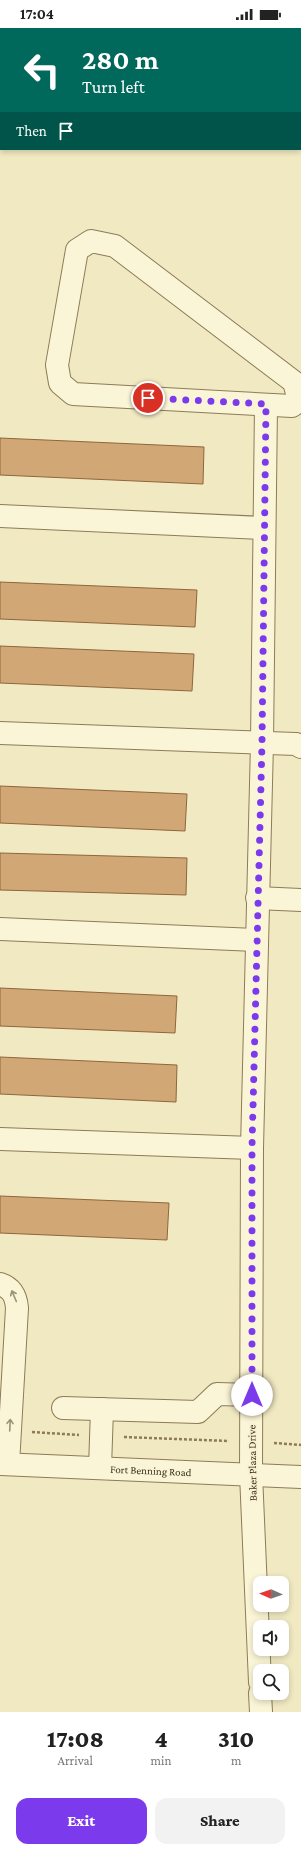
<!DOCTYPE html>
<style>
body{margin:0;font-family:"Crimson Pro",serif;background:#f2f2f2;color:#222;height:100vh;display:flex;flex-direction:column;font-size:15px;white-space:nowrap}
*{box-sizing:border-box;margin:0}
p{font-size:13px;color:#767676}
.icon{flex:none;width:22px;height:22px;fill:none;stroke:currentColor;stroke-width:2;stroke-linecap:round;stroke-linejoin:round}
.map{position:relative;height:1684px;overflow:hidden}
.drawer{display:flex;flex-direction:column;background:#fff;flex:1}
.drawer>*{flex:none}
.top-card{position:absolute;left:0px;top:0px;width:301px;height:122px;box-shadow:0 2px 6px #0003;background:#00695c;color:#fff;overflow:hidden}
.needle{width:26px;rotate:272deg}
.tools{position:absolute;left:253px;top:1548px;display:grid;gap:8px}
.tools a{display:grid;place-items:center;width:36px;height:36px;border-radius:8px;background:#fff;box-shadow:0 2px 6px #0003;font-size:20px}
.pin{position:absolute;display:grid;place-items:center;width:34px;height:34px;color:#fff;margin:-17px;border:2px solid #fff;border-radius:50%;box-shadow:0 1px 4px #0007}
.me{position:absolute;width:44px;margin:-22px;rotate:0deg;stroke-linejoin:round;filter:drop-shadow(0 0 3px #0008)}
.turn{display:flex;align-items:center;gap:14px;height:84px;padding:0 16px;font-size:18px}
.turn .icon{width:52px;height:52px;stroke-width:2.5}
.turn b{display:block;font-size:28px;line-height:34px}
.then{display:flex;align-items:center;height:38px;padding:0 16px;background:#0003;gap:8px;font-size:15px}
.eta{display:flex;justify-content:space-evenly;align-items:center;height:68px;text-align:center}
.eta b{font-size:24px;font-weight:800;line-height:28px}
.primary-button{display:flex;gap:8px;margin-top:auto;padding:8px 16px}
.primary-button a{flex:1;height:46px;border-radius:12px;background:#7c3aed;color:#fff;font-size:16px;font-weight:800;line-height:46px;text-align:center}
.primary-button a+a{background:#f2f2f2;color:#222}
.status{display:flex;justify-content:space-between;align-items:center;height:28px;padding:0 20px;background:#fff;direction:ltr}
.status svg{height:11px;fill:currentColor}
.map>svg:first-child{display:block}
.building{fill:#d2a776;stroke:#8e663c}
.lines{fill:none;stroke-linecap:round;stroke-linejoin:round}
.minor-casing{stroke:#8d7b58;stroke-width:24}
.path{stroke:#8d7b58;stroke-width:2.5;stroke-dasharray:3 2;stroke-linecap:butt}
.minor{stroke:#fbf5d7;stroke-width:22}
.oneway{stroke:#9c927a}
.route{stroke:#7c3aed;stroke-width:7;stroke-dasharray:0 12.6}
.labels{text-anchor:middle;stroke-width:4;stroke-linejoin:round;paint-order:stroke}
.street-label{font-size:11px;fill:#3c301d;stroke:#f8f2d3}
</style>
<div class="status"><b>17:04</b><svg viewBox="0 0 49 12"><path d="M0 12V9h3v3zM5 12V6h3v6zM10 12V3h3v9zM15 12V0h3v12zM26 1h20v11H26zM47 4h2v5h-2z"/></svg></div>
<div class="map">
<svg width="301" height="1684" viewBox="0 0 301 1684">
<rect width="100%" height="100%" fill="#f1e9c2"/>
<g class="building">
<path d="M 0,410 L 204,419 L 203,456 L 0,447 Z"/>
<path d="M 0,554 L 197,562 L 195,599 L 0,591 Z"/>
<path d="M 0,618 L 194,626 L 192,663 L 0,655 Z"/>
<path d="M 0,758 L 187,766 L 185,803 L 0,795 Z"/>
<path d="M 0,825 L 187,830 L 186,867 L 0,862 Z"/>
<path d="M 0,960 L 177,968 L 175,1005 L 0,998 Z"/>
<path d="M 0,1029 L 177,1037 L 176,1074 L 0,1066 Z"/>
<path d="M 0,1168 L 169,1175 L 167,1212 L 0,1205 Z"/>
</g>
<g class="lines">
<g class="minor-casing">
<g id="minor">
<path d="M 91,213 L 115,218 L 294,354 L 299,373 L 292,378 L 73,366 L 60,355 L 57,337 L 77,222 Z"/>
<path d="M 0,488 L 264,500"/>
<path d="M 0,705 L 296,716 L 301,719"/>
<path d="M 257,870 L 301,872"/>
<path d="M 0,901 L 256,912"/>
<path d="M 0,1111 L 252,1120"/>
<path d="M 0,1256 C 12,1260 16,1268 17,1280 L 8,1436"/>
<path d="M 63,1380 L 198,1384 L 217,1366 L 252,1367"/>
<path id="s1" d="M 0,1436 L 301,1449"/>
<path d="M 100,1440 L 102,1381"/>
<path d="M 260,1654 L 251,1446 L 252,1120 L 262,715 L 266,377"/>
<path d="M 260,1665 L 261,1684"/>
</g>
</g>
<g class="path">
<path d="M 166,0 L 167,1"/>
<path d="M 300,90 L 301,91"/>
<path d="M 32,1404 L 79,1407"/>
<path d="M 124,1409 L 229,1413"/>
<path d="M 274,1415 L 301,1417"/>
</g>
<use href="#minor" class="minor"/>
</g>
<defs><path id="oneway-shaft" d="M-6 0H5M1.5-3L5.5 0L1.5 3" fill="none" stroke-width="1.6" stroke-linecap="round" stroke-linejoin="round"/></defs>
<g class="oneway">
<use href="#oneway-shaft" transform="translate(14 1268) rotate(-113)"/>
<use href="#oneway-shaft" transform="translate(10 1397) rotate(-87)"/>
</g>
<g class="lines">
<path class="route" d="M 148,370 L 266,376 L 262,715 L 252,1120 L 252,1367"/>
</g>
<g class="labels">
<g class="street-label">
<text transform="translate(252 1435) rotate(-91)" y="4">Baker Plaza Drive</text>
<text dy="4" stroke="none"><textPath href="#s1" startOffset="151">Fort Benning Road</textPath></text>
</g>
</g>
</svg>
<div class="tools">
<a><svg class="needle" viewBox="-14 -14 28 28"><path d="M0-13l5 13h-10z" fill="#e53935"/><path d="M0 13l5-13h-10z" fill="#767676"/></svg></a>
<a><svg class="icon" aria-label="sound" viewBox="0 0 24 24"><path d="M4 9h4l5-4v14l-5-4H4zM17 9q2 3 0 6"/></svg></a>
<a><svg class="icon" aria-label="search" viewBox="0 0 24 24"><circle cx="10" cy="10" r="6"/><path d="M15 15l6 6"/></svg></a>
</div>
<div class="pin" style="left:148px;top:370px;background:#d93025"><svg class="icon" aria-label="arrive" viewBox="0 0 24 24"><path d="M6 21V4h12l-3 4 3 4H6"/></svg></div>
<svg class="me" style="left:252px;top:1367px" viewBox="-20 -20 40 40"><circle r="19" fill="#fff"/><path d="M0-13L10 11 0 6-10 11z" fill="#7c3aed"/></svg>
<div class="top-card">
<div class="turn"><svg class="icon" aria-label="left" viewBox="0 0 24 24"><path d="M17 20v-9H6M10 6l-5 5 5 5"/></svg><div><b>280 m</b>Turn left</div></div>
<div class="then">Then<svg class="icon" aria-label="arrive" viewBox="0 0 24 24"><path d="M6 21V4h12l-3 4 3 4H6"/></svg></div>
</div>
</div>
<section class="drawer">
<div class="eta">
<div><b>17:08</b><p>Arrival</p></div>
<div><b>4</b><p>min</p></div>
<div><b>310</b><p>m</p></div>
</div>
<div class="primary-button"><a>Exit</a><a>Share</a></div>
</section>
